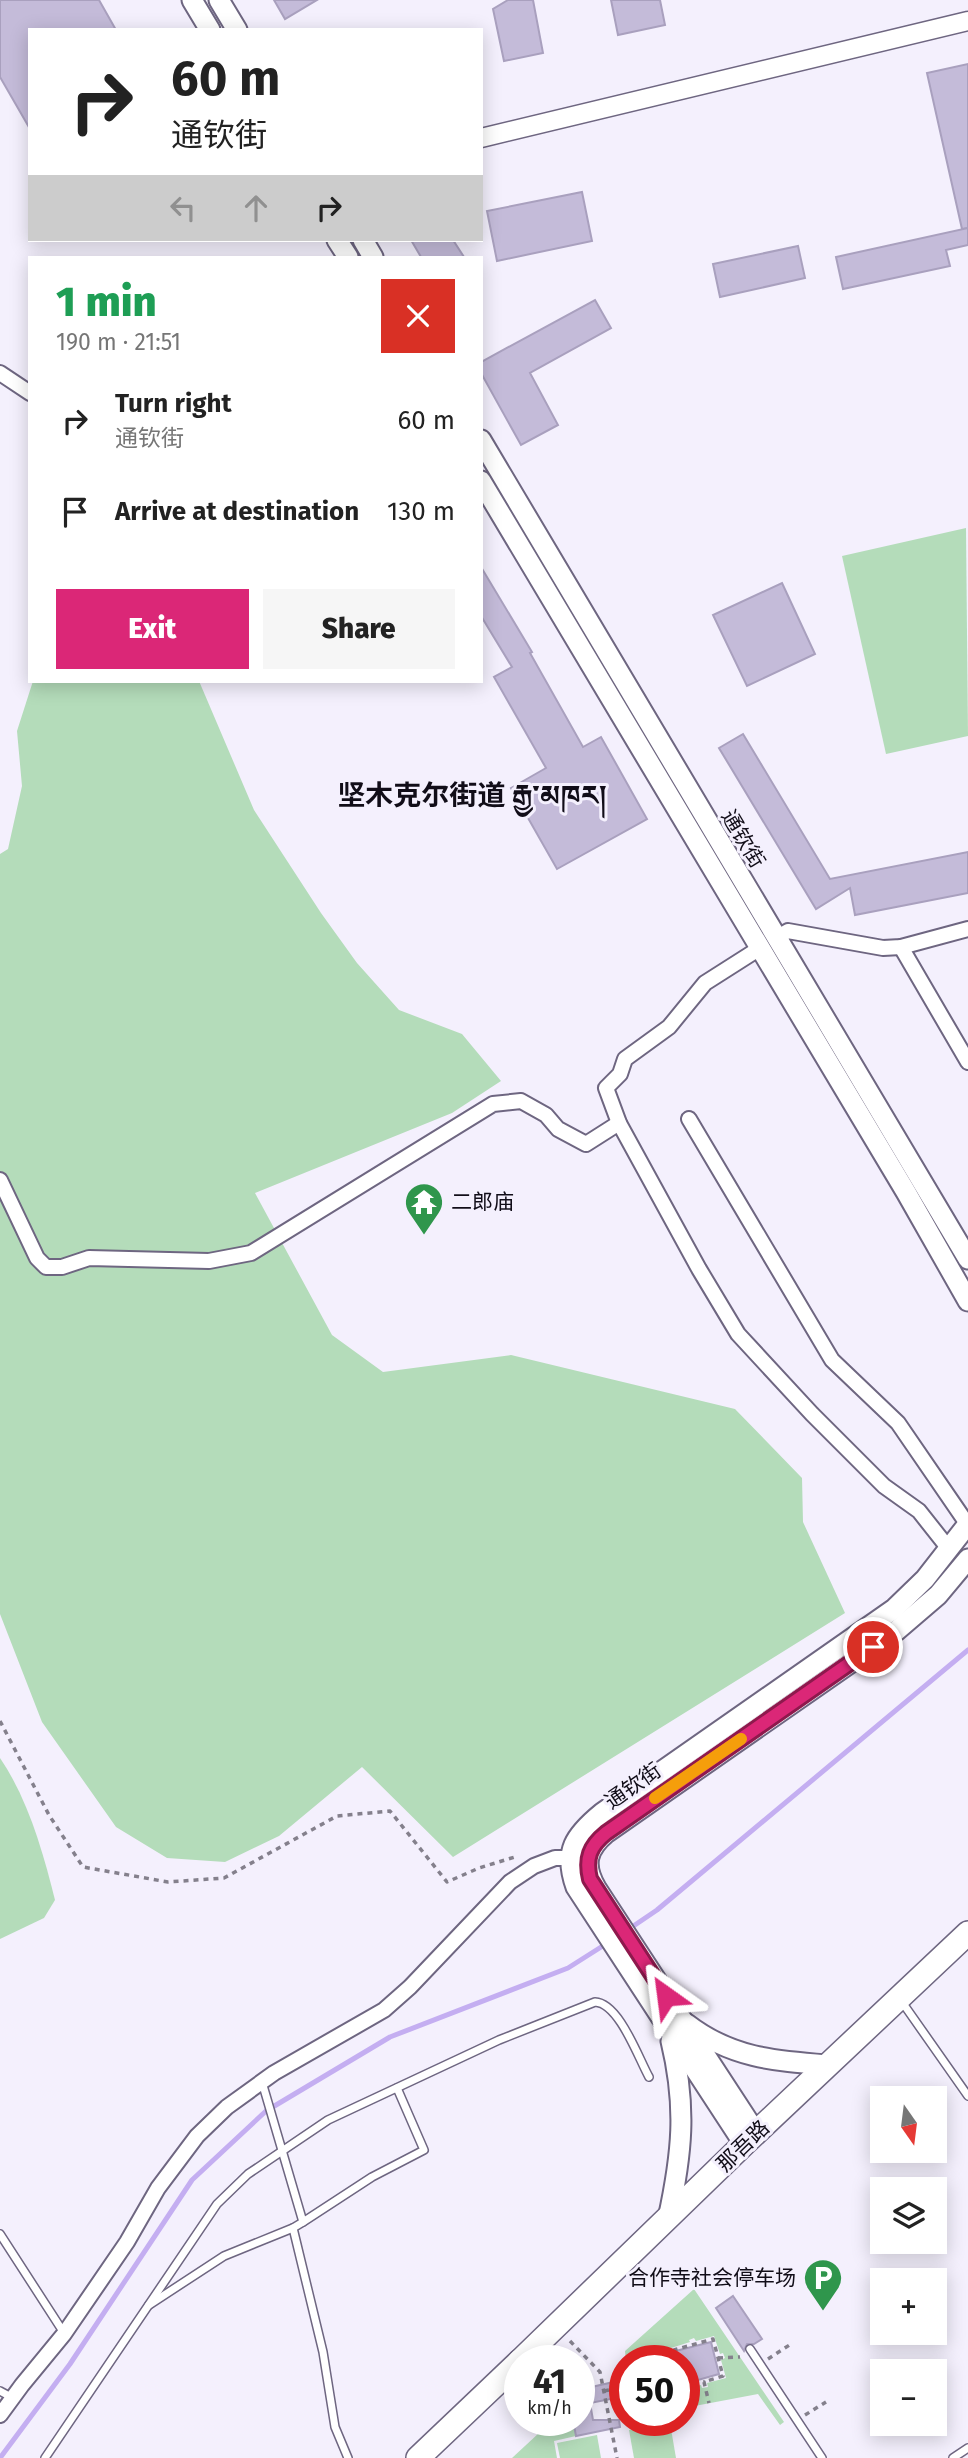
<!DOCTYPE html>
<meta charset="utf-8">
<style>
body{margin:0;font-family:"Fira Sans","Noto Sans SC","Noto Serif Tibetan",sans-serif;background:#f6f6f6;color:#222;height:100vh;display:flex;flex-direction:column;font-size:26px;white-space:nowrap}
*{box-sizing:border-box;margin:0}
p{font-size:23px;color:#767676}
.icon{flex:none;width:38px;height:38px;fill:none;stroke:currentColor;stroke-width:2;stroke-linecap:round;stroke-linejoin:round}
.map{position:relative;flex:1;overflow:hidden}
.drawer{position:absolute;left:28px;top:256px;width:455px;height:427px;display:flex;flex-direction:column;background:#fff;border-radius:0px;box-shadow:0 4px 18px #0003}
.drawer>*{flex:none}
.guide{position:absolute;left:28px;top:28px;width:455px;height:214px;border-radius:0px;box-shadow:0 4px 18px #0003;background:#fff;color:#222;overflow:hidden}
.needle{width:46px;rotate:166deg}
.buttons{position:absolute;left:870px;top:2086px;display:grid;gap:14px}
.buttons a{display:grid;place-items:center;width:77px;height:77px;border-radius:0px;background:#fff;box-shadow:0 4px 18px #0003;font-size:35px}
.speed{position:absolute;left:504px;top:2345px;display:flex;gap:14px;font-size:35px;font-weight:700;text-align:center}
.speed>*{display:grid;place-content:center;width:91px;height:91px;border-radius:50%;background:#fff;box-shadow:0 4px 18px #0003;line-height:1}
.speed small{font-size:18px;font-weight:400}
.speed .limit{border:10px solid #d22;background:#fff;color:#111}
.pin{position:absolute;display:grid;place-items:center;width:60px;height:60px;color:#fff;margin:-30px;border:4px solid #fff;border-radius:50%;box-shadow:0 2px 7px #0007}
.me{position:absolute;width:77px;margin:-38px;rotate:329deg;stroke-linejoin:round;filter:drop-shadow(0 0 5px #0008)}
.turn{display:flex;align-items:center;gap:24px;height:147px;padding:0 28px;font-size:32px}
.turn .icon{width:91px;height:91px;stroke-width:2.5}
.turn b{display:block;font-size:49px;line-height:60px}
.lanes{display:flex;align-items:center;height:66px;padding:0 28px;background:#0003;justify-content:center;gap:35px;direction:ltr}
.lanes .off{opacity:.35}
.round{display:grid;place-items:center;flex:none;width:74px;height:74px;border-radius:0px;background:#f6f6f6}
.head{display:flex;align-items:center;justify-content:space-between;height:119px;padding:0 28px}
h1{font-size:42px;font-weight:800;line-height:52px;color:#1e9e55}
.button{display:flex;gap:14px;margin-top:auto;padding:14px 28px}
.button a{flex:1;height:80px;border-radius:0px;background:#db2777;color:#fff;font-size:28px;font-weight:800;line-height:80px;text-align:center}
.button a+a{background:#f6f6f6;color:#222}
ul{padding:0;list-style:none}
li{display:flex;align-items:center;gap:21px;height:91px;padding:0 28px}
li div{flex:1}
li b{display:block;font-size:26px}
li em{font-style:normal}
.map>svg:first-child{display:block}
.green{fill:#b4dcba}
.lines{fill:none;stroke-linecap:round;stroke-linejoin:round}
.stream{stroke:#c4aef1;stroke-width:5}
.building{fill:#c4bbd9;stroke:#a9a0be;stroke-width:2}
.service-casing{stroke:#6e6681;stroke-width:10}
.minor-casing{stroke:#6e6681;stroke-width:18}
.tertiary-casing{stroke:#6e6681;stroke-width:21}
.secondary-casing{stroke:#6e6681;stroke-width:23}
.trunk-casing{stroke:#6e6681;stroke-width:26}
.path{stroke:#84808c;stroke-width:3.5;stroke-dasharray:5 5;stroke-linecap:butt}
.service{stroke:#fff;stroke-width:7}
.minor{stroke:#fff;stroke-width:14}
.tertiary{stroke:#fff;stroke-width:18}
.secondary{stroke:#fff;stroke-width:19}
.trunk{stroke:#fff;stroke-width:23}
.route-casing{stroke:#8e194d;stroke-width:18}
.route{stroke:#db2777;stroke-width:12}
.slow{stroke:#f59e0b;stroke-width:12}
.labels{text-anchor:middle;stroke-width:6;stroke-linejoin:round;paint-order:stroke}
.street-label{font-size:21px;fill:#110d18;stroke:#f4f0fd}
.poi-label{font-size:21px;fill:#110d18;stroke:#f4f0fd;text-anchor:start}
.district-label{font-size:28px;font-weight:bold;fill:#110d18;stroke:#f4f0fd}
</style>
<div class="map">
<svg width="968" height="2458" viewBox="0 0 968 2458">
<rect width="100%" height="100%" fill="#f4f0fd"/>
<g class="green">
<path d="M 966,528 L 968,736 L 886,754 L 842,556 Z"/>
<path d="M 33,681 L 199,681 L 254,810 L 321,913 L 357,963 L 399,1010 L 462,1034 L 501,1081 L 452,1113 L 255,1193 L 332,1335 L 383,1372 L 511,1355 L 735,1409 L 802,1478 L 803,1522 L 845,1613 L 453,1857 L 362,1767 L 279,1836 L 225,1862 L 167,1858 L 116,1827 L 42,1722 L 0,1614 L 0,854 L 8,849 L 22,786 L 17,731 Z"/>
<path d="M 0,1758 C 28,1799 43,1852 55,1900 L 44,1918 L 0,1939 Z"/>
<path d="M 694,2289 L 784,2422 L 780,2425 L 758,2394 L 684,2408 L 684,2389 L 701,2385 L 702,2388 L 708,2387 L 707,2383 L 726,2378 L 721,2360 L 725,2358 L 723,2353 L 720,2354 L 714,2336 L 696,2341 L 694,2338 L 689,2340 L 690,2342 L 671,2348 L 674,2361 L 626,2361 L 625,2351 Z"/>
<path d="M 553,2420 L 573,2420 L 576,2436 L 554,2441 L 557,2458 L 512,2458 Z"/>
<path d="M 670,2423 L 676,2458 L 634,2458 L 629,2430 Z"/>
<path d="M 597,2435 L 601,2458 L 560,2458 L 557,2443 Z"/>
</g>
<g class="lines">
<g class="stream">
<path d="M 629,1929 L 657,1910 L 968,1650"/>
<path d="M 0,2458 L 70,2364 L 192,2180 L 266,2111 L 390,2037 L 568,1968 L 609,1942"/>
</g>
</g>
<g class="building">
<path d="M 0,0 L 99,0 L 116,30 L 30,30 L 30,129 L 0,77 Z"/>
<path d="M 274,0 L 317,0 L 285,19 Z"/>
<path d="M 508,0 L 533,0 L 543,53 L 504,61 L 493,9 Z"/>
<path d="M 611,0 L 660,0 L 665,25 L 618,35 Z"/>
<path d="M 968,64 L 968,228 L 962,229 L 927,73 Z"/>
<path d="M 582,192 L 592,241 L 497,261 L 487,211 Z"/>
<path d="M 968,228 L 968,245 L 946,250 L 950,266 L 843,289 L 836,257 Z"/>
<path d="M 411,240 L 453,240 L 464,257 L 421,257 Z"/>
<path d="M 798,246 L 805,278 L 720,297 L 713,264 Z"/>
<path d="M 595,300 L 611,328 L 530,373 L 558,425 L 521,445 L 481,373 L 481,362 Z"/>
<path d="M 481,567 L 532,652 L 530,653 L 583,747 L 601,737 L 647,819 L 557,869 L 511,788 L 546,768 L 494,677 L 512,667 L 481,616 Z"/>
<path d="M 782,583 L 815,654 L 747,686 L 713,615 Z"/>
<path d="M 743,734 L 830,879 L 968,852 L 968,893 L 855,915 L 850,888 L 816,909 L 719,748 Z"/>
<path d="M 733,2296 L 762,2339 L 754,2344 L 747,2344 L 744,2351 L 716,2308 Z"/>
<path d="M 711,2342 L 719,2374 L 684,2384 L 684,2361 L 657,2361 L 656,2356 Z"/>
<path d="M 618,2381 L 621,2397 L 590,2403 L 593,2420 L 619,2420 L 620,2427 L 576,2436 L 573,2420 L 579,2420 L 579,2384 L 586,2384 L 587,2388 Z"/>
</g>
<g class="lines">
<g class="service-casing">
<g id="service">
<path d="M 902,2002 L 968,2096"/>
<path d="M 262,2082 L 303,2222 L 293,2228 L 323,2352 L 335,2427 L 348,2458"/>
<path d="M 303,2222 L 372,2177 L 424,2150 L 397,2088"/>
<path d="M 0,2234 L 64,2333"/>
<path d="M 149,2305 L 224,2256 L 293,2228"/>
<path d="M 750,2349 L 822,2458"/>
<path d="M 0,2391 L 13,2398"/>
<path d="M 45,2458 L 217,2204 L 248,2174 L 328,2120 L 499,2040 L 595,2002 C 619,2003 638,2057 649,2077"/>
<path d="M 953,2458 L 968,2448"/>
</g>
</g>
<g class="minor-casing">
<g id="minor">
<path d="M 0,373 L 30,393"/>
<path d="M 776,938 L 788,931 L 883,948 L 901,947 L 968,929"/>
<path d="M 901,947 L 968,1062"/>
<path d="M 760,948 L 705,983 L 669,1027 L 625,1059 L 620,1074 L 606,1088 L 619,1123 L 699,1269 L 738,1334 L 812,1414 L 884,1486 L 919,1511 L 949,1549"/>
<path d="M 689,1119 L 832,1360 L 898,1423 L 968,1525"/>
<path d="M 0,1180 L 37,1258 L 46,1267 L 62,1267 L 89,1258 L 209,1261 L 251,1253 L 493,1104 L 521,1101 L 546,1115 L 558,1129 L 586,1144 L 619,1123"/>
<path d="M 0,2415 L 22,2385 L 64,2334 L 127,2242 L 158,2188 L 197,2136 L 227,2107 L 274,2073 L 384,2010 L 410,1987 L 510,1882 L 534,1866 L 555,1858 L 570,1858"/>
</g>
</g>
<g class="tertiary-casing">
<path id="tertiary" d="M 481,138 L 968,21"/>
</g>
<g class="secondary-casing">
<g id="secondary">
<path d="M 192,0 L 210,30"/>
<path d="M 219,0 L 237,30"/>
<path d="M 337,240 L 348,257"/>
<path d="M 363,240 L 373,257"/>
<path d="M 481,440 L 968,1259"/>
<path d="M 481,481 L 906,1192 L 968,1301"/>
<path d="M 687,2024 C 731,2058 775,2061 828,2065"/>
<path d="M 756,2133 L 596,1888 C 583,1865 586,1850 606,1833 L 896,1631 L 938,1595 L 968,1559"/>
<path d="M 744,2144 L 576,1887 C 563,1851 575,1835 602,1813 L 894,1609 L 925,1579 L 968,1524"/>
<path d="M 668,2219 C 682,2154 687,2107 671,2041"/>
</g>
</g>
<g class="trunk-casing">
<g id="trunk">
<path d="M 520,2361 L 744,2144 L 968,1933"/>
<path d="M 418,2458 L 520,2361"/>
</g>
</g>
<g class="path">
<path d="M 0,1721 L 49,1815 L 83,1867 L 168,1882 L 224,1878 L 337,1816 L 390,1811 L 447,1882 L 479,1868 L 518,1856"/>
<path d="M 570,2341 L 600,2372 L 617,2458"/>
<path d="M 718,2358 L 740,2357"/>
<path d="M 768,2359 L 791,2344"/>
<path d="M 677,2361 L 674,2350 L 713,2339 L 723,2376 L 704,2382"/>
<path d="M 684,2387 L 704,2382 L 709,2403"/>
<path d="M 604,2391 L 625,2387"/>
<path d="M 805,2415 L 826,2402"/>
</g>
<use href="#service" class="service"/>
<use href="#minor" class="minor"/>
<use href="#tertiary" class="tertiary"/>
<use href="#secondary" class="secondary"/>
<use href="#trunk" class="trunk"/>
</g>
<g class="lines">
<g class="route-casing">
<path id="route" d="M 666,1996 L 590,1879 C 585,1858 590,1846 606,1833 L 873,1647"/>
</g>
<use href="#route" class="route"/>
<path class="slow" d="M 655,1798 L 741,1739"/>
</g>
<defs>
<g id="temple-pin" transform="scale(2.0125)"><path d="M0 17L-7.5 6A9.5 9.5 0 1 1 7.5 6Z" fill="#2f964c" stroke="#f4f0fd"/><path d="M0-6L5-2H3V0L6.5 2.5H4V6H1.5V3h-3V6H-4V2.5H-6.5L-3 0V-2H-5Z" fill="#fff"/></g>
<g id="parking-pin" transform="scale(2.0125)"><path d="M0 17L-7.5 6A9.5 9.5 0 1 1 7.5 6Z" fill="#2f964c" stroke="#f4f0fd"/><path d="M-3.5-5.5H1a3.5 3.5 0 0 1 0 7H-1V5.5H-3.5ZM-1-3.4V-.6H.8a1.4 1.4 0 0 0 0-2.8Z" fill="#fff"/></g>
</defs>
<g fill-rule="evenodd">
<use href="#temple-pin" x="424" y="1202"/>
<use href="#parking-pin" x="823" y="2278"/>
</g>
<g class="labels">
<g class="street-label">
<text transform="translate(743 839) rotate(59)" y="7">通钦街</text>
<text transform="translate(633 1786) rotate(-35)" y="7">通钦街</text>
<text transform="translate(743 2146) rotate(-44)" y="7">那吾路</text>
</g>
<g class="poi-label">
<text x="451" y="1209">二郎庙</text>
<text x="796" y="2285" text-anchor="end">合作寺社会停车场</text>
</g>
<g class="district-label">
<text x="472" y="805">坚木克尔街道 རྒྱ་མཁར།</text>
</g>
</g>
</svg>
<div class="buttons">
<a><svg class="needle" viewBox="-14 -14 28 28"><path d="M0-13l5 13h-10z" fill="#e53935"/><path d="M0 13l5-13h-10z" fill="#767676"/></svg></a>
<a><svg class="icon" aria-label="layers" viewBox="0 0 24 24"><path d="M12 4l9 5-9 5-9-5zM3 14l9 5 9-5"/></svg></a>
<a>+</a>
<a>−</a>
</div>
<div class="speed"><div>41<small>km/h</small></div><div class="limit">50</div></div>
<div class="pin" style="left:873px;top:1647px;background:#d93025"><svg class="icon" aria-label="arrive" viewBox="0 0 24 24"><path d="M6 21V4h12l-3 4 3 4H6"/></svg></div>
<svg class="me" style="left:666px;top:1996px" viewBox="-20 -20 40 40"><path d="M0-17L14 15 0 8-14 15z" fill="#db2777" stroke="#fff" stroke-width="4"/></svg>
<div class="guide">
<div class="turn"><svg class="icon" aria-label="right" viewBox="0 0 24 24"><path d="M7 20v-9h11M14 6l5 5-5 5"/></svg><div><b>60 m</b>通钦街</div></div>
<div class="lanes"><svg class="icon off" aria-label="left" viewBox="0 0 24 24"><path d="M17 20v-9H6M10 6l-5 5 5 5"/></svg><svg class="icon off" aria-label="ahead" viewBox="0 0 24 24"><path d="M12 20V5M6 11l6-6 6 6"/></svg><svg class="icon" aria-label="right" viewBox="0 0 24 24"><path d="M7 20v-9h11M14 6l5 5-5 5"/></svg></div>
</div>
<section class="drawer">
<div class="head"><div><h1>1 min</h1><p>190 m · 21:51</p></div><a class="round" style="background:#d93025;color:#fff"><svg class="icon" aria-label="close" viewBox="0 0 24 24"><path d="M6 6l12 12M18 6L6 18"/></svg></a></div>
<ul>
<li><svg class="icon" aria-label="right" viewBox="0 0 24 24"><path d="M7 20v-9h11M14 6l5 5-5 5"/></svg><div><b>Turn right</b><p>通钦街</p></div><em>60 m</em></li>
<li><svg class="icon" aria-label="arrive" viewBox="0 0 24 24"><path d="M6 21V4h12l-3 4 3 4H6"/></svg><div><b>Arrive at destination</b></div><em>130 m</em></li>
</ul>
<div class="button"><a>Exit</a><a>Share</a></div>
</section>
</div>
